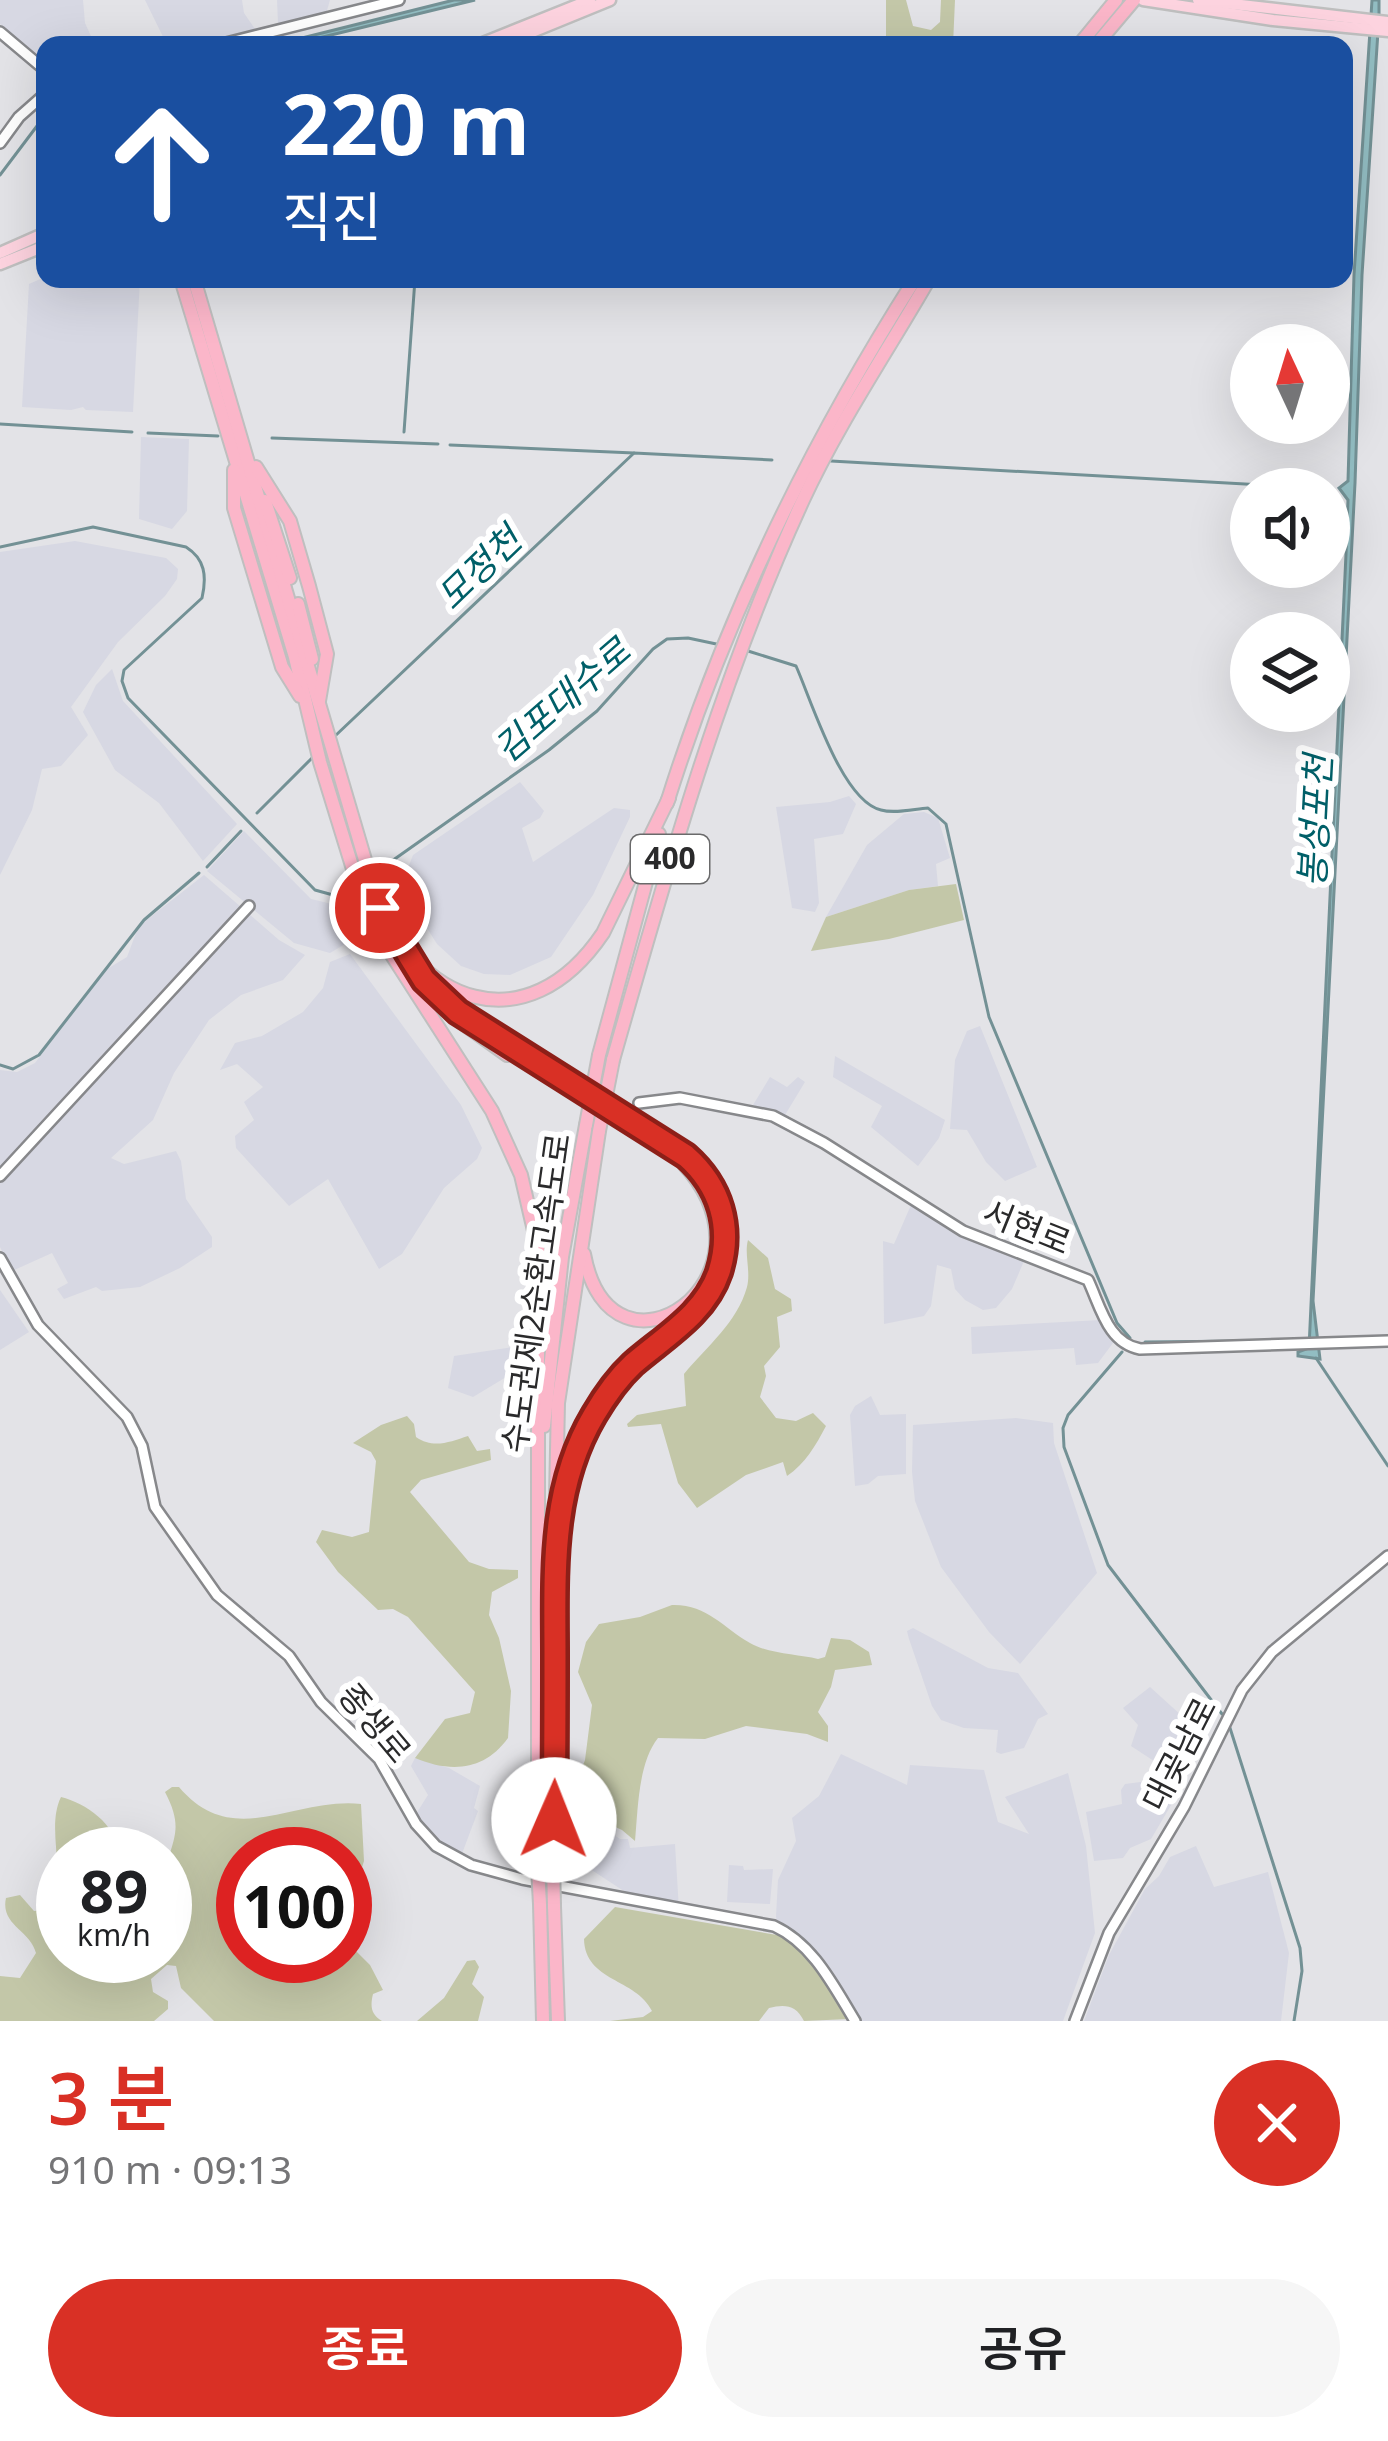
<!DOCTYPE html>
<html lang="ko">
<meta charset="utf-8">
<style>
body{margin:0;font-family:"Noto Sans","Noto Sans KR",sans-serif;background:#f6f6f6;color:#202124;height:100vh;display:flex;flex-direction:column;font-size:45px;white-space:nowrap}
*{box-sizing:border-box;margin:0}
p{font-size:39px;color:#757577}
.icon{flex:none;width:66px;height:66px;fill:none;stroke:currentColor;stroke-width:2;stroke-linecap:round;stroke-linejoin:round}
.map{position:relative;height:2021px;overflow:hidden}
.side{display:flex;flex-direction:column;background:#fff;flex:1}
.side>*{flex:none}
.guide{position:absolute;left:36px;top:36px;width:1317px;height:252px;border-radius:24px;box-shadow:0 12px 48px #0002;background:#1a4fa0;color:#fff;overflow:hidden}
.needle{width:78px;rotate:356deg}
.buttons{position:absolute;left:1230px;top:324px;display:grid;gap:24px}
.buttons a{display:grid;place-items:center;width:120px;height:120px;border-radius:50%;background:#fff;box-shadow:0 12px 48px #0002;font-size:60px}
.speed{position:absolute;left:36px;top:1827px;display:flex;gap:24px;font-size:60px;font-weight:700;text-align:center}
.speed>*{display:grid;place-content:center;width:156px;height:156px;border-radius:50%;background:#fff;box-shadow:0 12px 48px #0002;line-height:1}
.speed small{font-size:30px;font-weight:400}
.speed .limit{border:18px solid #d22;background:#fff;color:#111}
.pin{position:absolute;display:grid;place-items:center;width:102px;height:102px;color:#fff;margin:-51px;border:6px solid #fff;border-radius:50%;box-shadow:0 3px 12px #0007}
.me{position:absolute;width:132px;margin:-66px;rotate:1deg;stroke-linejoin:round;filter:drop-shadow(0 0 9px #0008)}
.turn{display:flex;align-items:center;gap:42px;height:252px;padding:0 48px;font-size:54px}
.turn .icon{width:156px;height:156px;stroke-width:2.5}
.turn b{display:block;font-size:84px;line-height:102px}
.round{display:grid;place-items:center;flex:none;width:126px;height:126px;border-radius:63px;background:#f6f6f6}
.head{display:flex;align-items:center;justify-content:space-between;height:204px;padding:0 48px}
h1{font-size:72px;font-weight:600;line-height:90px;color:#d93025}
.cta{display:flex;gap:24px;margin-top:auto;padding:24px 48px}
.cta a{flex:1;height:138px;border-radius:72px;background:#d93025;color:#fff;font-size:48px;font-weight:600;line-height:138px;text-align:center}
.cta a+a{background:#f6f6f6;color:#202124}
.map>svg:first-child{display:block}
.built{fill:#d7d8e3}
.green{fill:#c3c7a8;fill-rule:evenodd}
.water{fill:#92bdc2;stroke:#739195;stroke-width:3}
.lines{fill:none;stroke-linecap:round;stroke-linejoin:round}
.stream{stroke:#739195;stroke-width:3}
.minor-casing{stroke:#87888b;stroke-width:14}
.major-casing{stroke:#bfbfbf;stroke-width:15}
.highway-casing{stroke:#bfbfbf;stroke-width:16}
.minor{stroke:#fff;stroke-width:9}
.major{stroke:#fdd3df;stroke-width:10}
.highway{stroke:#fbb6c9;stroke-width:12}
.highway-bridge-casing{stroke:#bfbfbf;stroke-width:16;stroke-linecap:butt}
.highway-bridge{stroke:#fbb6c9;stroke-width:12}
.route-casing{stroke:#8d1f18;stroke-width:30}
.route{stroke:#d93025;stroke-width:21}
.labels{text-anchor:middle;stroke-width:12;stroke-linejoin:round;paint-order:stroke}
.shield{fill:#fff;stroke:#6a6a6b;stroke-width:3}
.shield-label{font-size:30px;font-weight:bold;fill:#2a2a2b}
.street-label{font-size:33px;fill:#2a2a2b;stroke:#fff}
.water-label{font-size:36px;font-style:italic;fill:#005f68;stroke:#fff}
</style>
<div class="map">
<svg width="1388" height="2021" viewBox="0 0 1388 2021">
<rect width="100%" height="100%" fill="#e3e3e7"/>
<g class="built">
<path d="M 0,0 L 83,0 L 85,23 L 95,45 L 45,45 L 45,62 L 0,24 Z"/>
<path d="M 145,0 L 242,0 L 244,13 L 257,32 L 206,45 L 167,45 Z"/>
<path d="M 277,0 L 330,0 L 326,14 L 283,25 L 278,23 Z"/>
<path d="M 45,277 L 140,279 L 133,412 L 86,410 L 83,407 L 71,410 L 22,407 L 29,284 Z"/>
<path d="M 141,437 L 189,439 L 187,511 L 172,529 L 139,519 Z"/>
<path d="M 75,541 L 166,558 L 178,569 L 177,579 L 165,596 L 118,642 L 71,707 L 88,735 L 61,766 L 42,769 L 32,810 L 0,875 L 0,552 Z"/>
<path d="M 112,669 L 123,701 L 237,824 L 203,861 L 159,803 L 115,770 L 83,712 L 96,685 Z"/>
<path d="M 520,782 L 544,811 L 540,818 L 522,828 L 533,862 L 614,808 L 630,810 L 630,817 L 593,895 L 551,957 L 510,975 L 484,974 L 461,966 L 437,944 L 407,896 L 406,873 L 413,855 Z"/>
<path d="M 849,796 L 856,804 L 843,834 L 814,839 L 819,903 L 815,912 L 792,908 L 776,807 L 830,802 Z"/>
<path d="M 924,812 L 938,818 L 950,858 L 936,864 L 938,886 L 909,890 L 826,917 L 867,845 L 904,814 Z"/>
<path d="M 244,831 L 311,899 L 336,905 L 345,944 L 330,953 L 294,943 L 207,871 Z"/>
<path d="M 204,875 L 279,940 L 305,955 L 283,980 L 241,995 L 209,1020 L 174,1073 L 153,1120 L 111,1158 L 124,1164 L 176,1151 L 181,1161 L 186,1199 L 212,1237 L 212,1247 L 180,1268 L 140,1287 L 102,1291 L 96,1287 L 64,1299 L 57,1289 L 68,1283 L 52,1253 L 12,1271 L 0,1247 L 0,1070 L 17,1072 L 35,1063 L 107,969 L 127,957 L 136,933 L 144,922 Z"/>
<path d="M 350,954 L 461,1105 L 482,1148 L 477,1159 L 444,1188 L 402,1254 L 379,1269 L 328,1179 L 289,1206 L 236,1148 L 235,1136 L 254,1120 L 244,1102 L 263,1087 L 237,1064 L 220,1070 L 235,1043 L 262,1036 L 303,1012 L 323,988 L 330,962 Z"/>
<path d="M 980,1026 L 1037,1167 L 1005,1181 L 986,1162 L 967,1130 L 950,1129 L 955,1060 L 967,1031 Z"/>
<path d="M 835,1056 L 945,1120 L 939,1138 L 918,1166 L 871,1127 L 882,1106 L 833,1077 Z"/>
<path d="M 770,1077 L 787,1087 L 798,1077 L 805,1082 L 785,1115 L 753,1105 Z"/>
<path d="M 911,1205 L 954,1231 L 1024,1261 L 1012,1289 L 996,1308 L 983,1310 L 965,1300 L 955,1289 L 951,1269 L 937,1265 L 931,1306 L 924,1316 L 884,1324 L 883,1241 L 894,1244 Z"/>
<path d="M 0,1290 L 29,1332 L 0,1350 Z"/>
<path d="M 1101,1320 L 1113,1343 L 1098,1363 L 1076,1365 L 1074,1348 L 972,1354 L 971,1327 Z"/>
<path d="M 513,1347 L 513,1373 L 473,1397 L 448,1388 L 454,1356 Z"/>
<path d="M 871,1396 L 880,1415 L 906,1414 L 906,1474 L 878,1476 L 868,1484 L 855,1486 L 850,1415 L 855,1406 Z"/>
<path d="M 1016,1418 L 1053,1423 L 1054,1443 L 1097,1573 L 1020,1664 L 989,1632 L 941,1567 L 915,1501 L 912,1472 L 913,1425 Z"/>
<path d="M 913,1628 L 988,1668 L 1018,1673 L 1048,1714 L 1038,1719 L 1024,1748 L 1001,1754 L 996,1752 L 998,1730 L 964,1728 L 941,1720 L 932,1706 L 909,1639 L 907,1631 Z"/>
<path d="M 1150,1687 L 1204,1736 L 1183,1780 L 1131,1746 L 1138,1725 L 1123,1708 Z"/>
<path d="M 841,1754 L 907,1785 L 910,1765 L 984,1770 L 998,1822 L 1029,1834 L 1005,1797 L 1068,1773 L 1086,1846 L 1095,1933 L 1063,2021 L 858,2021 L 814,1952 L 777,1923 L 776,1916 L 778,1880 L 796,1841 L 792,1818 L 819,1796 Z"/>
<path d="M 415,1758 L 449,1768 L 480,1786 L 474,1808 L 478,1811 L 460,1859 L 441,1848 L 416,1814 L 428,1795 L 411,1766 Z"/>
<path d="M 1164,1779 L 1173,1787 L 1174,1800 L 1151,1839 L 1130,1848 L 1123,1858 L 1094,1861 L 1086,1812 L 1122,1804 L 1121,1790 L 1125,1784 Z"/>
<path d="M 579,1822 L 598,1824 L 620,1839 L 628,1839 L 630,1848 L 675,1844 L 679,1910 L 636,1899 L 581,1863 Z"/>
<path d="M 1196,1846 L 1214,1887 L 1268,1872 L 1289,1953 L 1281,2021 L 1084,2021 L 1109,1955 L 1145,1889 L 1159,1876 L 1170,1857 Z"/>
<path d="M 729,1865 L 743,1866 L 744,1870 L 773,1869 L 770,1904 L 727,1902 Z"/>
</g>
<g class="green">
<path d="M 886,0 L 906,0 L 913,26 L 931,30 L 940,22 L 941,0 L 955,0 L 953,45 L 886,45 Z"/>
<path d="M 956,884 L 964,920 L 889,939 L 811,951 L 826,917 L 909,890 Z"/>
<path d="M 748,1240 L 768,1258 L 775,1289 L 791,1299 L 792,1311 L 777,1317 L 780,1347 L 764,1366 L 766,1376 L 760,1397 L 776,1418 L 796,1421 L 813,1413 L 826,1426 C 816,1445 805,1464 787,1476 L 783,1462 L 746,1475 L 697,1508 L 678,1483 L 661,1424 L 628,1427 L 627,1424 L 637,1415 L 686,1406 L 684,1374 C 707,1346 737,1323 747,1287 C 751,1271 744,1254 748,1240 Z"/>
<path d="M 407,1416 L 414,1424 L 416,1437 C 433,1449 450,1442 468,1436 L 477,1451 L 490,1449 L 491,1460 L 421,1480 L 410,1492 L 469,1562 L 489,1569 L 518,1570 L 518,1578 L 492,1592 L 489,1615 L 499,1638 L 511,1691 L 508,1738 C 484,1771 451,1773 415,1758 L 445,1719 L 470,1713 L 475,1692 L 408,1617 L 393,1609 L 378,1610 L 338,1572 L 316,1542 L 322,1530 L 352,1537 L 369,1532 L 376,1461 L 371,1452 L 353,1443 L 381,1425 Z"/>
<path d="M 672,1605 C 707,1604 722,1627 750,1643 C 769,1654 798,1654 818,1659 L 825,1657 L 831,1638 L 850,1640 L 869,1652 L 872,1665 L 835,1670 L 831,1687 L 818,1712 L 828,1726 L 828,1742 L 807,1734 L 746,1726 L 705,1739 L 658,1738 C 638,1763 638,1810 635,1841 L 622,1830 L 568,1806 L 585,1760 L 592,1705 L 578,1672 L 586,1642 L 599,1624 L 640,1617 Z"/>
<path d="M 172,1787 L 179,1787 C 233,1851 293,1797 361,1804 L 364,1861 L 345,1922 L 359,1935 L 355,1950 L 370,1965 L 383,1990 L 373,1994 C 370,2007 371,2014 382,2021 L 214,2021 L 181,1988 L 176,1966 L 167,1965 L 151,1979 L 153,1992 L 168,2001 L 168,2009 L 154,2021 L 0,2021 L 0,1976 L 20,1978 L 36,1953 C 30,1930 0,1925 6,1898 L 20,1895 L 34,1911 L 44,1910 C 72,1880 44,1832 61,1797 C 86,1803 119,1826 117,1854 L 63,1854 L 63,1956 L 165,1956 C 165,1930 162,1902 165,1877 C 170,1839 186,1832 165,1792 ZM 243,1854 L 345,1854 L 345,1956 L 243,1956 Z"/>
<path d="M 615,1907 L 783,1936 L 811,1961 L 849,2019 L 804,2021 C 796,2005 785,2004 769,2008 L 759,2021 L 610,2021 L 643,2017 L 652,2011 C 636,1978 585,1982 584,1939 Z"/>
<path d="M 475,1960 L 479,1967 L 472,1984 L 484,1997 L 478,2021 L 417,2021 L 444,1998 L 467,1961 Z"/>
</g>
<g class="water">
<path d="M 454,0 L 475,0 L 290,45 L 274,45 Z"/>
<path d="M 1372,0 L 1379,0 L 1379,16 L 1362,275 L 1355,483 L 1313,1301 L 1320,1359 L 1298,1356 L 1298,1352 L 1309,1348 L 1346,554 L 1348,500 L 1339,488 L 1348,481 L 1354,275 Z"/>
</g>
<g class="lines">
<g class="stream">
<path d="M 0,175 L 40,122"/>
<path d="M 0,424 L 132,432"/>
<path d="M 404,432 L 415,279"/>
<path d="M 148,433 L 218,436"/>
<path d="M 272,438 L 438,444"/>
<path d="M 450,445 L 634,453"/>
<path d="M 831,461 L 1333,489"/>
<path d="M 0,547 L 93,527 L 186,547 C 205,559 207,576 202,598 L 124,670 L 122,681 L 128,698 L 315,890 L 333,895 L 354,886"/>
<path d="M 748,651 L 796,666 C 812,702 842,801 881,810 C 895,814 914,809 928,808 L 946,824 L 989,1017 L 1117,1323 L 1130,1338 L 1128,1342"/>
<path d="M 335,736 L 634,453 L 772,460"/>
<path d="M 257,813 L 315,755"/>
<path d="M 207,867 L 241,831"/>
<path d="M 372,875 L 549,750 L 597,711 L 653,649 L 667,639 L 688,638 L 721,645"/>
<path d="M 0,1065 L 13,1069 L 39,1055 L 144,920 L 199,873"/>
<path d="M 1145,1342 L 1245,1341"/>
<path d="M 1122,1352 L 1068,1415 L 1063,1428 L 1064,1447 L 1108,1565 L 1222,1714"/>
<path d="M 1316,1358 L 1388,1466"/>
<path d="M 1230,1728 L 1300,1948 L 1302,1971 L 1294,2021"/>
</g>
<g class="minor-casing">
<g id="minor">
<path d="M 0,32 L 45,70"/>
<path d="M 218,45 L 399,0"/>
<path d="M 0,143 L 19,117 L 45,94"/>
<path d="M 639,1103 L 680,1098 L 773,1116 L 824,1143 L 963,1231 L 1088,1280 C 1101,1308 1108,1343 1140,1349 L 1388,1341"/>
<path d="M 0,1176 L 249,906"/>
<path d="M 0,1258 L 38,1325 L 127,1417 L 142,1446 L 155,1507 L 217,1595 L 289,1656 L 321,1702 L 379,1759 L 416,1824 L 436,1846 L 471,1865 L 522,1879 L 774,1926 C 813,1944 833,1985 855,2021"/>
<path d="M 1075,2021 L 1109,1933 L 1184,1807 L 1242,1690 L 1272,1652 L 1388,1556"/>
</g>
</g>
<g class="major-casing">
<g id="major">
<path d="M 1143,0 L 1273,20 L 1388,31"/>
<path d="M 1198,0 L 1388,22"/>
<path d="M 478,45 L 590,0"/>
<path d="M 500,45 L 610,0"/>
<path d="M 0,253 L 45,233"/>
<path d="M 0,264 L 45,246"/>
</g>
</g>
<g class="highway-casing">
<g id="highway">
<path d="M 1079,45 L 1116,0"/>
<path d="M 1096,45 L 1134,0"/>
<path d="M 181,279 L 295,657 L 320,762 L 360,892 L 379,935 L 492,1111 L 521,1175 L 538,1248 L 538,1490"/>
<path d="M 194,279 L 373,887 C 413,1005 527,1046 603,933 L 669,798"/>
<path d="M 256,467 L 290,521 L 309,586 L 327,654 L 319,701"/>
<path d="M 234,470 L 234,508 L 282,667 L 300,696"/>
<path d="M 265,501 L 290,578"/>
<path d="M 298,604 L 312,659"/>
<path d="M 667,803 C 725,618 811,442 915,279"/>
<path d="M 420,972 L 458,1013 L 686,1156 C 710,1178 726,1202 724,1236 C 721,1300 675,1325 632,1365 C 620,1377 608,1394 598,1408 C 569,1450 563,1498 555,1547"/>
<path d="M 450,1014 L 507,1055"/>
<path d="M 599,1055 L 659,834"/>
<path d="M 613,1060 C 667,870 720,680 803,500 C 838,424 887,352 929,279"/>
<path d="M 584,1254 C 611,1399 790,1278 682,1162"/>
<path d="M 544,1426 L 562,1257 L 586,1125"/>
<path d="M 556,1497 L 558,1403 L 599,1131"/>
<path d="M 553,1864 L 555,1542"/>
<path d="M 538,1868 L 538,1483"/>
<path d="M 540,1904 L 543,2021"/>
<path d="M 554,1906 L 558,2021"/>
</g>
</g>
<use href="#minor" class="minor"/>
<use href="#major" class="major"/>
<use href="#highway" class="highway"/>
<g class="highway-bridge-casing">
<g id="highway-bridge">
<path d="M 586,1125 L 599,1055"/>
<path d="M 599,1131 L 613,1060"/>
<path d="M 553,1864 L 554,1906"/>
<path d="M 538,1868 L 540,1904"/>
</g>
</g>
<use href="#highway-bridge" class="highway-bridge"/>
</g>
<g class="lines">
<g class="route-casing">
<path id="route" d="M 380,908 L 424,980 L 458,1012 L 686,1156 C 720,1186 733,1227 719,1272 C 705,1314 664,1337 633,1364 C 619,1377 604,1398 594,1415 C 550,1489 555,1573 555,1655 C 555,1710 555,1765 554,1820"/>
</g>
<use href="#route" class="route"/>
</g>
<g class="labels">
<rect class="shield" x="631" y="835" width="78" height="48" rx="9"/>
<g class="shield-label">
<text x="670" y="869">400</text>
</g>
<g class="street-label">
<text transform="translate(1027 1227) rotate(22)" y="12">서현로</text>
<text transform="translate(536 1293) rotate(-82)" y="12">수도권제2순환고속도로</text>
<text transform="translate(375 1723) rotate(50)" y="12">종생로</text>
<text transform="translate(1179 1754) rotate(-63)" y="12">대곶남로</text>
</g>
<g class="water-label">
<text transform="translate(479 568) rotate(-44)" y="13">모정천</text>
<text transform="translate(562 700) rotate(-41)" y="13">김포대수로</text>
<text transform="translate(1315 821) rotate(-87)" y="13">봉성포천</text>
</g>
</g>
</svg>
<div class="buttons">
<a><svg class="needle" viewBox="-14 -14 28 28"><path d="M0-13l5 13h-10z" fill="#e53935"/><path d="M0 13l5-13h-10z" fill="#757577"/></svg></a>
<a><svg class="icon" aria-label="sound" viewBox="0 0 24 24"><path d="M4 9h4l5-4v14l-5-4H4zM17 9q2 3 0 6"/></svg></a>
<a><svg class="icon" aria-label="layers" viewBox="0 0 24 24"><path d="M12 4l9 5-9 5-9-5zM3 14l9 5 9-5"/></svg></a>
</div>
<div class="speed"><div>89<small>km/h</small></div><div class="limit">100</div></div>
<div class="pin" style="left:380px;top:908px;background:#d93025"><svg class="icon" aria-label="arrive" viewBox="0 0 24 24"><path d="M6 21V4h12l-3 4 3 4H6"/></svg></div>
<svg class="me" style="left:554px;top:1820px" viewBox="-20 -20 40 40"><circle r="19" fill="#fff"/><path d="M0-13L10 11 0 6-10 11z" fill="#d93025"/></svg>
<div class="guide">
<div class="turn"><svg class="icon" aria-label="ahead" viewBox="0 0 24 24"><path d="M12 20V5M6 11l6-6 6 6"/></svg><div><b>220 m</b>직진</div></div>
</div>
</div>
<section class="side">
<div class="head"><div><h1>3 분</h1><p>910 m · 09:13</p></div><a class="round" style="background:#d93025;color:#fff"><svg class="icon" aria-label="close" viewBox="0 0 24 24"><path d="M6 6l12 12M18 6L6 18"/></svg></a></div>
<div class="cta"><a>종료</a><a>공유</a></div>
</section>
